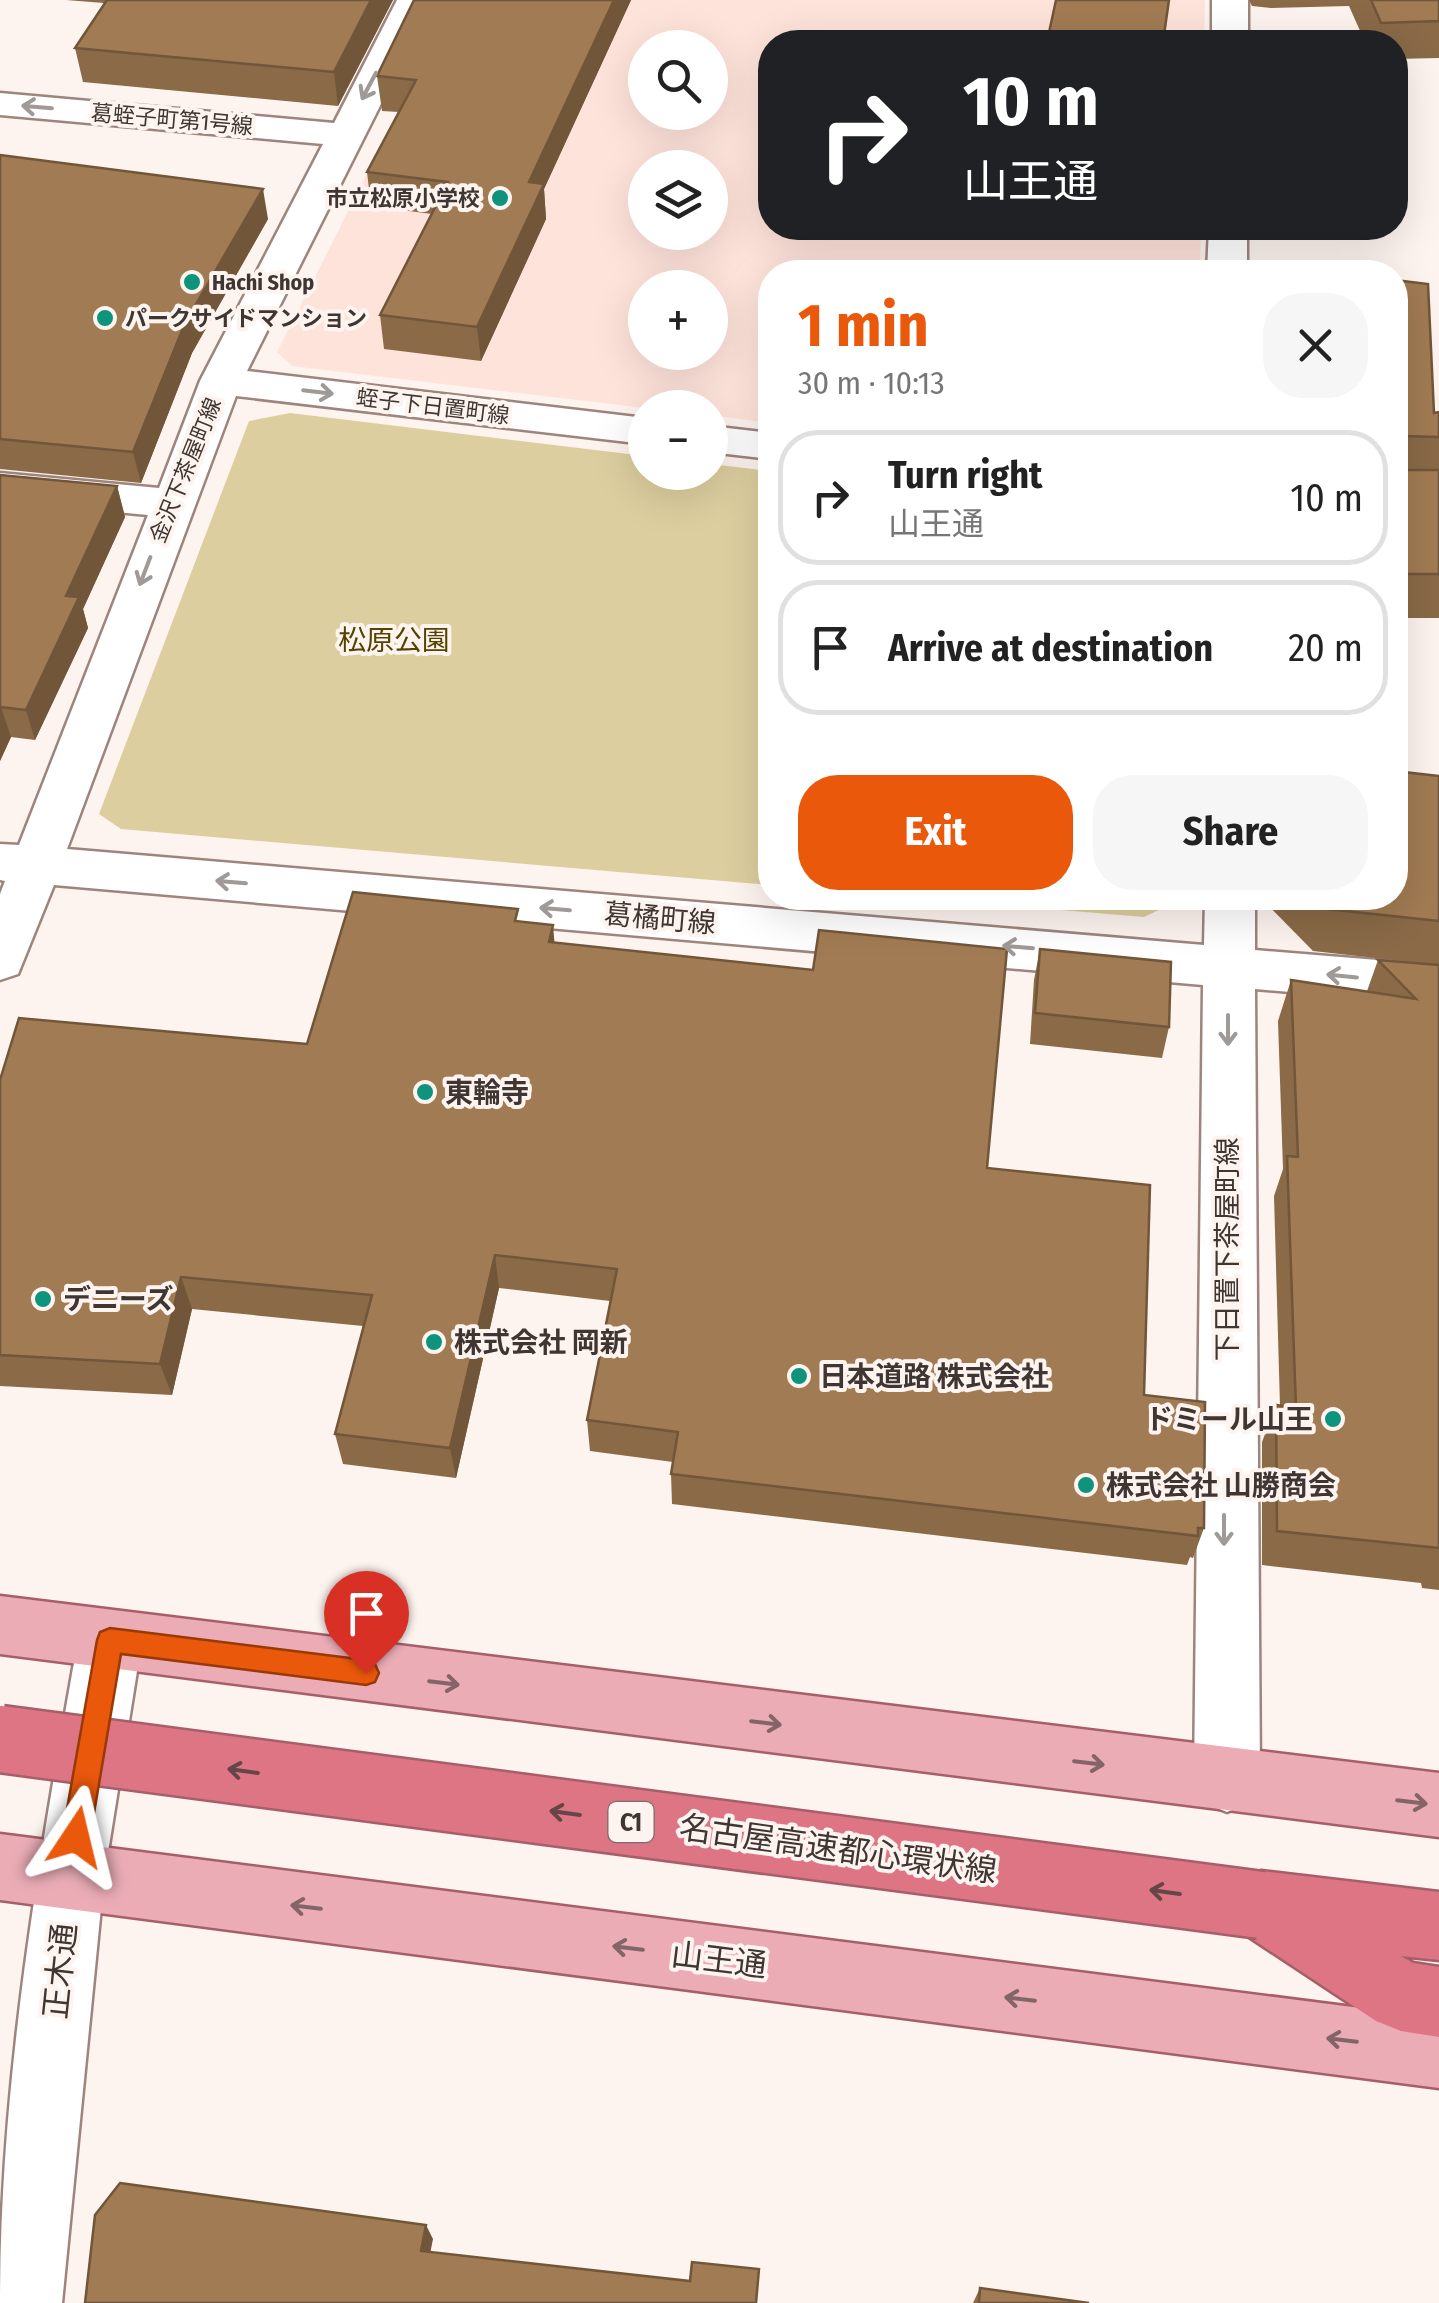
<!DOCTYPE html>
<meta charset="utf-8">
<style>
body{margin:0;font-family:"Fira Sans Condensed","Noto Sans JP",sans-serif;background:#f6f6f6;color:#222;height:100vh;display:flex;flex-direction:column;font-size:38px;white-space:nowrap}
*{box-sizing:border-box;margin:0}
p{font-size:32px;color:#767676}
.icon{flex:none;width:55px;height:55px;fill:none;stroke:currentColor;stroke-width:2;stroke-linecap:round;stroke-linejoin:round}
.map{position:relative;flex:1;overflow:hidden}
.sheet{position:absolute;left:758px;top:260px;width:650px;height:650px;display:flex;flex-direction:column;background:#fff;border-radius:40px;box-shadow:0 10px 40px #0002}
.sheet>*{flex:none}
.banner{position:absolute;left:758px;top:30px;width:650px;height:210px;border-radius:40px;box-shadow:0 10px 40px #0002;background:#202124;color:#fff;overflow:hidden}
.fabs{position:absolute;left:628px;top:30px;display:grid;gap:20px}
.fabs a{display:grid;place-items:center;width:100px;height:100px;border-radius:50%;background:#fff;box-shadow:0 10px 40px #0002;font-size:50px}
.pin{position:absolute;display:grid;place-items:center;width:85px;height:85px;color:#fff;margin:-102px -42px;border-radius:50% 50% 50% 0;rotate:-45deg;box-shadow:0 0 10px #0007}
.pin .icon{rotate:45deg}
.me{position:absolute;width:110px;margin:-55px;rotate:10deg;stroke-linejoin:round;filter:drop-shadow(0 0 8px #0008)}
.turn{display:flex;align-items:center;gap:35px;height:210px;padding:0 40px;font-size:45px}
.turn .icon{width:130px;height:130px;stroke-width:2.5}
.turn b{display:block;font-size:70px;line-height:85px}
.round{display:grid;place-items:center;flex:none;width:105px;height:105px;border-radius:40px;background:#f6f6f6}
.summary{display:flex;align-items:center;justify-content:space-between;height:170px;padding:0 40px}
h1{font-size:60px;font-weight:700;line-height:75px;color:#ea580c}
.primary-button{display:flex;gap:20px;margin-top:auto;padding:20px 40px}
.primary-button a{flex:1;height:115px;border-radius:40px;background:#ea580c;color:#fff;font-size:40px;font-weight:700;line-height:115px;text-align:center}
.primary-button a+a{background:#f6f6f6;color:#222}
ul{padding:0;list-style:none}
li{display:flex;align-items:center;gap:30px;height:135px;margin:0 20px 15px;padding:0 20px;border:5px solid #e0e0e0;border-radius:40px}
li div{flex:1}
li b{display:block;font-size:38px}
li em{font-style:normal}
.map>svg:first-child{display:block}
.built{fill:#fee3da;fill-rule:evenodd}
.green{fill:#dcce9e}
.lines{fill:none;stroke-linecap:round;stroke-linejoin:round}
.minor-casing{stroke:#9d857e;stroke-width:5}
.tertiary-casing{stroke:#9d857e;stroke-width:5}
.primary-casing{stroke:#a65f68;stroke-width:5}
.motorway-casing{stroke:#a65f68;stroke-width:5}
.minor{fill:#fff;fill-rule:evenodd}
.tertiary{fill:#fff;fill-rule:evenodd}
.primary{fill:#ebacb6;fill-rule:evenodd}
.motorway{fill:#dd7585;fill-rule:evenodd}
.motorway-bridge-casing{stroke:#a65f68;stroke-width:71;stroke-linecap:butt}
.motorway-bridge{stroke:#dd7585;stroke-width:66}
.wall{fill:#8a6a47}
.shaded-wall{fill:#71563a}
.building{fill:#a17b53;stroke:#71563a;stroke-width:2.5}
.oneway{stroke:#9f9a98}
.oneway2{stroke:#846567}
.oneway3{stroke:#664547}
.route{fill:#ea580c;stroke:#983908;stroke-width:2.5}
.poi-dot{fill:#0e937d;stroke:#fdf3ef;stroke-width:4}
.labels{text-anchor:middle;stroke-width:8;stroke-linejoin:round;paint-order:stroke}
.far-street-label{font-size:22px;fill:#3f3532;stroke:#fdf3ef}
.far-poi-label{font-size:22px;font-weight:bold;fill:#3f3532;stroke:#fdf3ef;text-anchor:start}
.shield{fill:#fdf3ef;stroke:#786e6b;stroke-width:2.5}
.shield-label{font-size:25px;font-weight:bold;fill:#3f3532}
.park-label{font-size:28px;fill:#544400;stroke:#fdf3ef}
.street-label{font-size:28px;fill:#3f3532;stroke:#fdf3ef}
.poi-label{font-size:28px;font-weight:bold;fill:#3f3532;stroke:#fdf3ef;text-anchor:start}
.near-street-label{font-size:32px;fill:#3f3532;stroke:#fdf3ef}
</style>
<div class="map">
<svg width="1439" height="2303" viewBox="0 0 1439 2303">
<rect width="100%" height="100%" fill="#fdf3ef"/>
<path class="built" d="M 455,0 L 1205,0 L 1204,42 L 770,42 L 770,228 L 1201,228 L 1200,272 L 770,272 L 770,423 L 710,415 L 710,408 L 645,408 L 292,366 L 277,352 ZM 645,48 L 710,48 L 710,112 L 645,112 ZM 645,168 L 710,168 L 710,232 L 645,232 ZM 645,288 L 710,288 L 710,352 L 645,352 Z"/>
<g class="green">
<path d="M 290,413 L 645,456 L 645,472 L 710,472 L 710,464 L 770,471 L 770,885 L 121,829 L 99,814 L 249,421 Z"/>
<path d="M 920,898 L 1184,898 L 1144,917 Z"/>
</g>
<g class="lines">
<g class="minor-casing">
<g id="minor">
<path d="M 397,0 L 433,0 L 247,371 L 645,418 L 645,444 L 236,396 L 67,849 L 1204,945 L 1205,898 L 1255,898 L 1255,950 L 1439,965 L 1439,1005 L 1255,989 L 1260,1780 L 1250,1803 L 1227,1812 L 1204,1803 L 1194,1780 L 1203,985 L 54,885 L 18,974 L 0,980 L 0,894 L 5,881 L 0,880 L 0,844 L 19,845 L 148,515 L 0,501 L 0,473 L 159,488 L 200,381 L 323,144 L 0,115 L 0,93 L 334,123 Z"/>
<rect x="1212" y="0" width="36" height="42"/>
<path d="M 1209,228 L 1247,228 L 1247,272 L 1207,272 Z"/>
<path d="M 710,426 L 770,433 L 770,459 L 710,452 Z"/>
</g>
</g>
<g class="tertiary-casing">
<path id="tertiary" d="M 110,1610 L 132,1619 L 142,1640 L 104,1877 L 62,2303 L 0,2303 C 0,2080 39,1859 78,1640 L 88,1619 Z"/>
</g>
<g class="primary-casing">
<g id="primary">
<path d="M 0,1596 L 1439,1773 L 1439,1837 L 0,1654 Z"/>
<path d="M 0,1834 L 1439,2018 L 1439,2088 L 0,1900 Z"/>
</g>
</g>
<g class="motorway-casing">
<path id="motorway" d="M 1261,1871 L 1439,1892 L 1439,1960 L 1401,1956 L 1413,1963 L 1439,1967 L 1439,2037 L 1401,2031 L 1376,2021 L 1237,1929 L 1227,1905 L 1237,1881 Z"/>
</g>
<use href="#minor" class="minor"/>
<use href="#tertiary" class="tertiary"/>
<use href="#primary" class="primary"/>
<use href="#motorway" class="motorway"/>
<g class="motorway-bridge-casing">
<path id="motorway-bridge" d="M 0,1739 L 1261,1905"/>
</g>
<use href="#motorway-bridge" class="motorway-bridge"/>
</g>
<g class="wall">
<path d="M 66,0 L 393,0 L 338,106 L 83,82 L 75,48 L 104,3 Z"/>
<path d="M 414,0 L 631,0 L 544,189 L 546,219 L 481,361 L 384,349 L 380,315 L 432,214 L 371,206 L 367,172 L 399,112 L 382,111 L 377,76 Z"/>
<path d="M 1249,0 L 1439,0 L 1439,58 L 1395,59 L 1395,42 L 1365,42 L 1349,6 L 1271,8 L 1252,6 Z"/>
<path d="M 0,155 L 268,219 L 192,353 L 141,483 L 0,469 Z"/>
<path d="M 1395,280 L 1434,413 L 1439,412 L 1439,618 L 1395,618 Z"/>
<path d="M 0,475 L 117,486 L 125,517 L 83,609 L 88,628 L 35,740 L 11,737 L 0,761 Z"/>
<path d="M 1439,776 L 1439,965 L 1313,951 L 1261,898 L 1395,898 Z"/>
<path d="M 519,922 L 554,943 L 987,1168 L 1144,1395 L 1204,1528 L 1193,1558 L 1190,1557 L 1187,1565 L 672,1504 L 671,1474 L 673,1462 L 590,1451 L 587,1420 L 610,1301 L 499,1288 L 456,1478 L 343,1464 L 335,1434 L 363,1326 L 192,1309 L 172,1395 L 0,1386 L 0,1080 L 307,1044 Z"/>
<path d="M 1040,949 L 1169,1027 L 1162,1058 L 1030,1044 L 1034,980 Z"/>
<path d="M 1378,960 L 1439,965 L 1439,1590 L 1422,1588 L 1421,1583 L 1262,1565 L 1262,1442 L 1276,1405 L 1280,1406 L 1274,1196 L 1283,1169 L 1278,1021 L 1291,980 L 1367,991 Z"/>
<path d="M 980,2288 L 1089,2303 L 973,2303 Z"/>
</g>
<g class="shaded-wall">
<path d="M 371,0 L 393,0 L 338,106 L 334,72 Z"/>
<path d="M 614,0 L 631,0 L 544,189 L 546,219 L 481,361 L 477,327 L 529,182 Z"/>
<path d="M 263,189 L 268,219 L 192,353 L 141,483 L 133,452 L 185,323 Z"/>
<path d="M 117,486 L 125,517 L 83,609 L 88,628 L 35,740 L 26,710 L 66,596 Z"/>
<path d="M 1,707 L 11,737 L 0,761 L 0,709 Z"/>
<path d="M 553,925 L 556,961 L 549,942 Z"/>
<path d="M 495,1255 L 499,1288 L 456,1478 L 450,1448 Z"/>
<path d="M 181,1277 L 192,1309 L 172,1395 L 160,1364 Z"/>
<path d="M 426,2225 L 433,2239 L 428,2264 L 421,2251 Z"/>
</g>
<g class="building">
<path d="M 107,0 L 371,0 L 334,72 L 75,48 Z"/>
<path d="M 414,0 L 614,0 L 529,182 L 544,184 L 477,327 L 380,315 L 448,182 L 367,172 L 416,80 L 377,76 Z"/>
<path d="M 1056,0 L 1169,0 L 1163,42 L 1047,42 Z"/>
<path d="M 1371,0 L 1439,0 L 1439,21 L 1381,23 Z"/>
<path d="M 0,155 L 263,189 L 185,323 L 133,452 L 0,439 Z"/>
<path d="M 1271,269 L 1307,272 L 1271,272 Z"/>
<path d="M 1395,280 L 1428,284 L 1434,413 L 1439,412 L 1439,437 L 1405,436 L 1405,470 L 1439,470 L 1439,574 L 1395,574 Z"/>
<path d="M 0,475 L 117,486 L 66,596 L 79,597 L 26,710 L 1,707 L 0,709 Z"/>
<path d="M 1395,771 L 1439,776 L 1439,921 L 1327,909 L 1315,898 L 1395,898 Z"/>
<path d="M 353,892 L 518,909 L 515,921 L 553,925 L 549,942 L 813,970 L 819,930 L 1007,949 L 987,1168 L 1150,1185 L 1144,1395 L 1205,1402 L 1204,1528 L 1198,1528 L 1198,1536 L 671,1474 L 678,1432 L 587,1420 L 617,1269 L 495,1255 L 450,1448 L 335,1434 L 372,1295 L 181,1277 L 160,1364 L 0,1355 L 0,1080 L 19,1018 L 307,1044 Z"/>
<path d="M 1040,949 L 1171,962 L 1169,1027 L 1035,1013 Z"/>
<path d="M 1378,960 L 1439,965 L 1439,1548 L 1277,1531 L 1276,1405 L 1296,1408 L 1287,1156 L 1298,1157 L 1291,980 L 1416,999 Z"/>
<path d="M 120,2183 L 426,2225 L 421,2251 L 690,2281 L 692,2262 L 759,2269 L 756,2303 L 85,2303 L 95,2215 Z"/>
<path d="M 980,2288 L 1089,2303 L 979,2303 Z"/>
</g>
<defs><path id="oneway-shaft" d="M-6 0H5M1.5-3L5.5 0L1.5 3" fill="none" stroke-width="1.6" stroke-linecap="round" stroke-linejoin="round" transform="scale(2.5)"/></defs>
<g class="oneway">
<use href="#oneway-shaft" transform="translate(369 86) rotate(118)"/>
<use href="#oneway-shaft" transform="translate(37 107) rotate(-175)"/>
<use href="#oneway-shaft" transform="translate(318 392) rotate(7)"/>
<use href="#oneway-shaft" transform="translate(145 571) rotate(111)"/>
<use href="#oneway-shaft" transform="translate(231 882) rotate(-175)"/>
<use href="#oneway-shaft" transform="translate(555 909) rotate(-175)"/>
<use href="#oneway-shaft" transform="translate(1018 947) rotate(-175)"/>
<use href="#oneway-shaft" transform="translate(1342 976) rotate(-174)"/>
<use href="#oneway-shaft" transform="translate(1228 1030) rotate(90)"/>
<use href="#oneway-shaft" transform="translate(1224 1530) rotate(90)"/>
</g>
<g class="oneway2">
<use href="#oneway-shaft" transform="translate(444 1683) rotate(7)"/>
<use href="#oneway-shaft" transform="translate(766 1723) rotate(7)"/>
<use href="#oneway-shaft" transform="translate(1089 1763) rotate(7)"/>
<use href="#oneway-shaft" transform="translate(1412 1802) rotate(7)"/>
<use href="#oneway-shaft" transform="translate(306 1907) rotate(-173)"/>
<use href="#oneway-shaft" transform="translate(628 1948) rotate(-173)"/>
<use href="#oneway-shaft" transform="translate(1020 1999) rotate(-173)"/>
<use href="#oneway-shaft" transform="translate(1342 2040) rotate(-173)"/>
</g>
<g class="oneway3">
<use href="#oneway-shaft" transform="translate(243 1771) rotate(-172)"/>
<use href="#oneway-shaft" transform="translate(565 1813) rotate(-172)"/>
<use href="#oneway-shaft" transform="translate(1165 1892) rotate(-172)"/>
</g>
<path class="route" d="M 110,1628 L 366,1660 L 375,1664 L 379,1673 L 375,1682 L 366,1685 L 121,1654 L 90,1837 L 86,1847 L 76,1851 L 66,1847 L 62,1837 L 97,1640 L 100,1632 Z"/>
<g class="poi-dot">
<circle cx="500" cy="198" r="10"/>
<circle cx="192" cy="282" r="10"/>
<circle cx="105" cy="318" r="10"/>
<circle cx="425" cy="1092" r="10"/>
<circle cx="43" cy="1299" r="10"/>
<circle cx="434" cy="1342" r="10"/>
<circle cx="799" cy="1376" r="10"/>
<circle cx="1333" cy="1419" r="10"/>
<circle cx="1086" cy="1485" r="10"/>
</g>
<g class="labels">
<g class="far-street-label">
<text transform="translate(172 119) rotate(5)" y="8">葛蛭子町第1号線</text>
<text transform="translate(433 406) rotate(7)" y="8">蛭子下日置町線</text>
<text transform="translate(185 470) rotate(-68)" y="8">金沢下茶屋町線</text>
</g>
<g class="far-poi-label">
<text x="480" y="206" text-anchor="end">市立松原小学校</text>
<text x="212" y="290">Hachi Shop</text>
<text x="125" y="326">パークサイドマンション</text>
</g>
<rect class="shield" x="608.5" y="1802" width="45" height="40" rx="8"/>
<g class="shield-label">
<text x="631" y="1831">C1</text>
</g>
<g class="park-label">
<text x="394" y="650">松原公園</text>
</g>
<g class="street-label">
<text transform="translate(660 918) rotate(5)" y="10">葛橘町線</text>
<text transform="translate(1227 1249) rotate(-90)" y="10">下日置下茶屋町線</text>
</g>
<g class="poi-label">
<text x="445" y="1102">東輪寺</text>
<text x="63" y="1309">デニーズ</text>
<text x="454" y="1352">株式会社 岡新</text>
<text x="819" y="1386">日本道路 株式会社</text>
<text x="1313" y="1429" text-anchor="end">ドミール山王</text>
<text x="1106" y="1495">株式会社 山勝商会</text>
</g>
<g class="near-street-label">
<text transform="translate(838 1849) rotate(8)" y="11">名古屋高速都心環状線</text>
<text transform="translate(719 1960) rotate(7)" y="11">山王通</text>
<text transform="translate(60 1971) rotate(-84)" y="11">正木通</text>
</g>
</g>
</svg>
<div class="fabs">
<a><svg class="icon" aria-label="search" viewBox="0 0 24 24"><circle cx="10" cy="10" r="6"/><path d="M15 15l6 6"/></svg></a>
<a><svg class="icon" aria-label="layers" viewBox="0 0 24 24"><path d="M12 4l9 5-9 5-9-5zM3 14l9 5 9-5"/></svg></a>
<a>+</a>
<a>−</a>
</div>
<div class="pin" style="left:366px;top:1673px;background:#d93025"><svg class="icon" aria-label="arrive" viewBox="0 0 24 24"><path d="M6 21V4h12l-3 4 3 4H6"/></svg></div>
<svg class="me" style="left:76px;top:1837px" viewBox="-20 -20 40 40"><path d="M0-17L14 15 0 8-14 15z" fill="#ea580c" stroke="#fff" stroke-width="4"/></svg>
<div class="banner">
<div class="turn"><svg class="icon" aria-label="right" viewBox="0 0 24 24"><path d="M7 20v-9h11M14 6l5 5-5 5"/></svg><div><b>10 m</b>山王通</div></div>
</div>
<section class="sheet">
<div class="summary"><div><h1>1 min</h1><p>30 m · 10:13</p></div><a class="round"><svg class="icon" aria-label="close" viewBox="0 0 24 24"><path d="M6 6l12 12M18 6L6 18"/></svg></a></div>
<ul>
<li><svg class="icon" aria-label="right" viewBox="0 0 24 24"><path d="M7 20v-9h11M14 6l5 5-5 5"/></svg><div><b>Turn right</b><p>山王通</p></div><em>10 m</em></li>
<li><svg class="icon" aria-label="arrive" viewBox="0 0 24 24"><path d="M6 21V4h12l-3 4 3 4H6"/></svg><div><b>Arrive at destination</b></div><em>20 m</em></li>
</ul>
<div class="primary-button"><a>Exit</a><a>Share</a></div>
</section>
</div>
